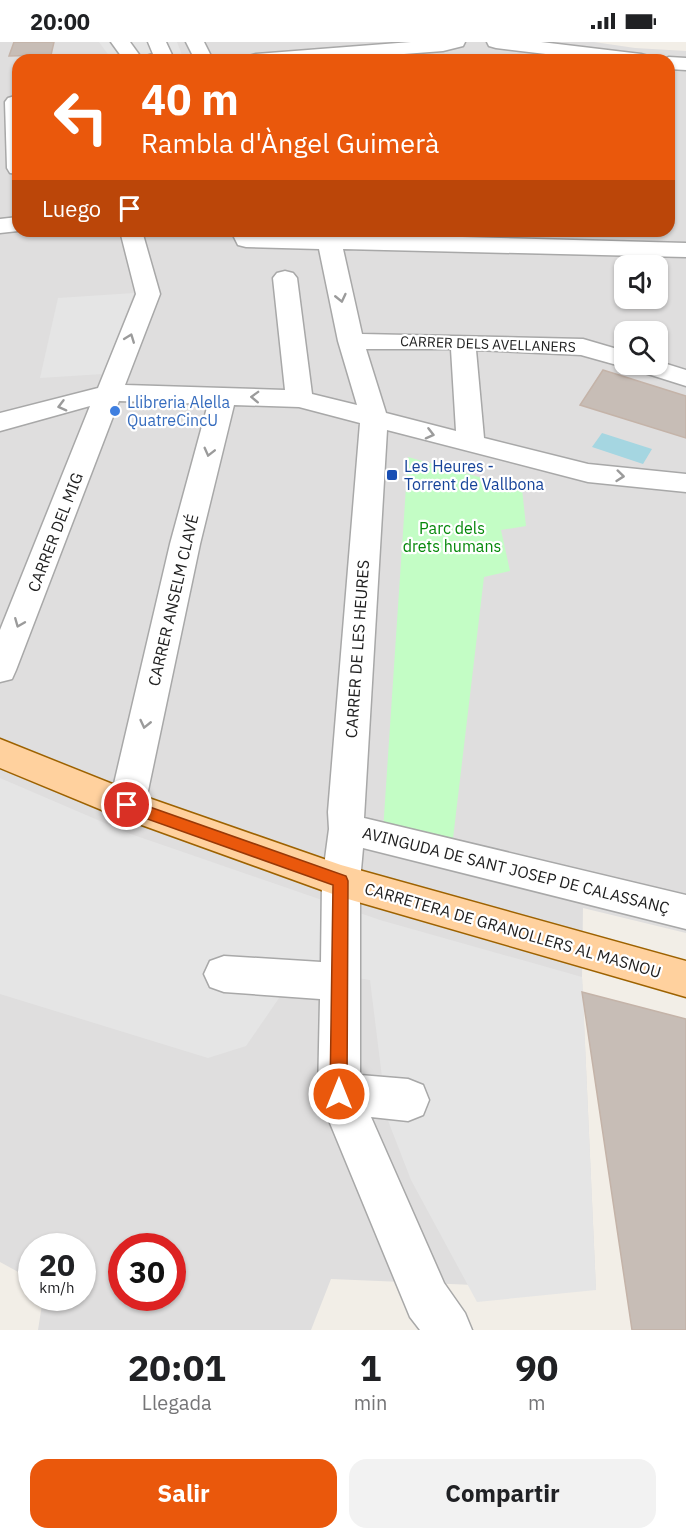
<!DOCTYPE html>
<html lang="es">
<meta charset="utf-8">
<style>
body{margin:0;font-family:"IBM Plex Sans",sans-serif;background:#f2f2f2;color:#202124;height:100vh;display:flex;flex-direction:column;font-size:22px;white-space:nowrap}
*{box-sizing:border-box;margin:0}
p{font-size:20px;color:#757577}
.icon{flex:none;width:33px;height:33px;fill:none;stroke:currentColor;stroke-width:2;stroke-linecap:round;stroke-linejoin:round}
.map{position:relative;height:1288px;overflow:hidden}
.panel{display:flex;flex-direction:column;background:#fff;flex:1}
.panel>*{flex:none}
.guide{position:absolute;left:12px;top:12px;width:663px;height:183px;border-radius:18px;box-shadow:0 2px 4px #0004;background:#ea580c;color:#fff;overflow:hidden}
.controls{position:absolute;left:614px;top:213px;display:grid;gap:12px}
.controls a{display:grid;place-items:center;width:54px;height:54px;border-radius:12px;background:#fff;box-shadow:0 2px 4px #0004;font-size:30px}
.speed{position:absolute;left:18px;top:1191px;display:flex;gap:12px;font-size:30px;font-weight:700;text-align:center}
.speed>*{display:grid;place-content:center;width:78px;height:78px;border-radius:50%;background:#fff;box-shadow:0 2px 4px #0004;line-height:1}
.speed small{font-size:15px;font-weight:400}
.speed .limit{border:9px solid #d22;background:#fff;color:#111}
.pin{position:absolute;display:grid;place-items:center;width:51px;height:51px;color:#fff;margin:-26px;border:3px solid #fff;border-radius:50%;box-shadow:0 2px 6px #0007}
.me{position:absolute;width:66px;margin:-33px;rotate:0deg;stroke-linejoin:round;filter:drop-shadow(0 0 4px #0008)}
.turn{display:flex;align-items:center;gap:21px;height:126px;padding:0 30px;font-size:27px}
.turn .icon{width:78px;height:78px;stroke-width:2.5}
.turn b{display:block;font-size:42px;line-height:51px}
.then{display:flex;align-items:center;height:57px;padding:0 30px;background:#0003;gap:12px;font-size:22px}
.eta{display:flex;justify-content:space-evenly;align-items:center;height:102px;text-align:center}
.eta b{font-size:36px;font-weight:700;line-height:42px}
.cta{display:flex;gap:12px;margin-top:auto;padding:12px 30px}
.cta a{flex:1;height:69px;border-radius:18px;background:#ea580c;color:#fff;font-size:24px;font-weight:700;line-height:69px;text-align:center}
.cta a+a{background:#f2f2f2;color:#202124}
.status{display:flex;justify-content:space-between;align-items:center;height:42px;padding:0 30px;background:#fff;direction:ltr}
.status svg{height:16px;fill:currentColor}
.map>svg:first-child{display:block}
.residential{fill:#dfdede;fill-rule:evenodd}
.park{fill:#c3fdc5}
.parking{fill:#e5e5e5}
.water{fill:#a5d6e1}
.building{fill:#c7bdb6;stroke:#c4b3a8;stroke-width:1.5}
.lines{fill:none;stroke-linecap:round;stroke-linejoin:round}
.minor-casing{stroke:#a8a8a8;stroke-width:3}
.major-casing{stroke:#9d6200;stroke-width:3}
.minor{fill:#fff;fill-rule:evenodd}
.major{fill:#ffd19e;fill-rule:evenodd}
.oneway{stroke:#9b9b9b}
.route{fill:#ea580c;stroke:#983908;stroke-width:1.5}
.shop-dot{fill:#3f7fe0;stroke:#fff;stroke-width:2}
.transit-dot{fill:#1a4fb4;stroke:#fff;stroke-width:2}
.labels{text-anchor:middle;stroke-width:4.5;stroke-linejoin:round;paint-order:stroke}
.far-street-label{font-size:14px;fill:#212121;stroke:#fff}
.shop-label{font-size:16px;fill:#366cbe;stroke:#fff;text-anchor:start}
.transit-label{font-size:16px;fill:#164399;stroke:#fff;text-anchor:start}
.park-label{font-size:16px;fill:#05880a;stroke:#fff}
.street-label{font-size:16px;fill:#212121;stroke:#fff}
</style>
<div class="status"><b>20:00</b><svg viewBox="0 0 49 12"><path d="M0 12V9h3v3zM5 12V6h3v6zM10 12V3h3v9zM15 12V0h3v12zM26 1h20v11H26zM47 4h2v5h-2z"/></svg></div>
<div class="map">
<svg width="686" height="1288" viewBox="0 0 686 1288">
<rect width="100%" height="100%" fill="#f2eee7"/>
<path class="residential" d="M 0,0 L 594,0 L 635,6 L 686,9 L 686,891 L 583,866 L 582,935 L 596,1248 L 331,1237 L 311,1288 L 38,1288 L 43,1256 L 82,1256 L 82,1204 L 32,1204 L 31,1237 L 0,1220 ZM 18,18 L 669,18 L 669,189 L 18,189 ZM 624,224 L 657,224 L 657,256 L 624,256 ZM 624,290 L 657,290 L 657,322 L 624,322 ZM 122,1204 L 172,1204 L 172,1256 L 122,1256 Z"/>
<path class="park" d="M 408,415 L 522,447 L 526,484 L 501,488 L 510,529 L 484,535 L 452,805 L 383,789 Z"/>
<g class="parking">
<path d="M 99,0 L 177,0 L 184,18 L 112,18 Z"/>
<path d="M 134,251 L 103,332 L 40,336 L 58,256 Z"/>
<path d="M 0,736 L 128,791 L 380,878 L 582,935 L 596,1248 L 477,1260 L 411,1138 L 387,1076 L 370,938 L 299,927 L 246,1004 L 208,1016 L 0,952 Z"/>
</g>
<path class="water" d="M 602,391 L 652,407 L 643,422 L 592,405 Z"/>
<g class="building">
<path d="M 14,0 L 54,0 L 51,13 L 9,14 Z"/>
<path d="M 603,328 L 686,354 L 686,396 L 580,363 Z"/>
<path d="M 582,950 L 686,977 L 686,1288 L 632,1288 Z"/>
</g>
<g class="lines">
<g class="minor-casing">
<g id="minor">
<path d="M 111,0 L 130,0 L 143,18 L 124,18 Z"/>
<path d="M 148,0 L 166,0 L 173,15 L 171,18 L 144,18 L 146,14 L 153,12 Z"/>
<path d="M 186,0 L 204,0 L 213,18 L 195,18 Z"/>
<path d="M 411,0 L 465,0 L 463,4 L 443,9 L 326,18 L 247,18 L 249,14 L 256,12 Z"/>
<path d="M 487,0 L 541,0 L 641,12 L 648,14 L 650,18 L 596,18 L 496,6 L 489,4 Z"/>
<path d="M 669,15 L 686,16 L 686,28 L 669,27 L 669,18 L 662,18 Z"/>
<path d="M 15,54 L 18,55 L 18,132 L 10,131 L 7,126 L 5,60 L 8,56 Z"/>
<path d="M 18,175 L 18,189 L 0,191 L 0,177 Z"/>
<path d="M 120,189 L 142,189 L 160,252 L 125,343 L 285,348 L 273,236 L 277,231 L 285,229 L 293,231 L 297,236 L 312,352 L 357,363 L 338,299 L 319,207 L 246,205 L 238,203 L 231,189 L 686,201 L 686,215 L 343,207 L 362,292 L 583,297 L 624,309 L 624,322 L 657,322 L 657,319 L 686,328 L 686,344 L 632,327 L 629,323 L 624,325 L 581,313 L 476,308 L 484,396 L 588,422 L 686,432 L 686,450 L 588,440 L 387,388 L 364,776 L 686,853 L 686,887 L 363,806 L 360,839 L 360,1033 L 408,1037 L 423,1043 L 429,1058 L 423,1073 L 408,1079 L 371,1075 L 444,1241 L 465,1271 L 472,1288 L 420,1288 L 410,1275 L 318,1052 L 320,957 L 224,950 L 210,945 L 204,932 L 210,919 L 224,914 L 321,920 L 322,839 L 329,787 L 328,770 L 360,381 L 299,365 L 234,363 L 200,502 L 145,763 L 140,773 L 127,778 L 114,773 L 109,763 L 170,502 L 208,362 L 119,359 L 16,628 L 12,637 L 0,640 L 0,588 L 90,364 L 0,389 L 0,371 L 98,346 L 136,252 ZM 366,307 L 451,307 L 456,389 L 386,371 Z"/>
</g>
</g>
<g class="major-casing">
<path id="major" d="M 0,697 L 140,753 L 341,823 L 686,919 L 686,955 L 341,855 L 114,773 L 0,726 Z"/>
</g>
<use href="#minor" class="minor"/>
<use href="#major" class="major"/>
</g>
<defs><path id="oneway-chevron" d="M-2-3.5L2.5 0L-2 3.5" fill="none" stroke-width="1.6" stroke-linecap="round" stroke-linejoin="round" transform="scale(1.5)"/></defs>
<g class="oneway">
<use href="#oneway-chevron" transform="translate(341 256) rotate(77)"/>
<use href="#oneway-chevron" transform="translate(130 296) rotate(-69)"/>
<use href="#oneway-chevron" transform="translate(255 355) rotate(-178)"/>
<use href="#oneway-chevron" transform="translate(62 364) rotate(165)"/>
<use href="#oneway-chevron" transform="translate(430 392) rotate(14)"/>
<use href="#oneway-chevron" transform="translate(209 410) rotate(104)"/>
<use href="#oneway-chevron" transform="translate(620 434) rotate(6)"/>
<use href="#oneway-chevron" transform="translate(19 581) rotate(112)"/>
<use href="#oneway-chevron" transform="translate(145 682) rotate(103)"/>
</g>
<path class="route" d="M 127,757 L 346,834 L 348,839 L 347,1052 L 345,1058 L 339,1061 L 333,1058 L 330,1052 L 333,843 L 122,768 L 119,763 L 122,759 Z"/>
<circle class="shop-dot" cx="115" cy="369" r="6"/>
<rect class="transit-dot" x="386" y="427" width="12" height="12" rx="3"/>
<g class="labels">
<g class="far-street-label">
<text transform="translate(488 302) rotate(2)" y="5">CARRER DELS AVELLANERS</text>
</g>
<g class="shop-label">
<text x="127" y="366">Llibreria Alella<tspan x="127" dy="18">QuatreCincU</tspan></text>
</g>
<g class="transit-label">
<text x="404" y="430">Les Heures -<tspan x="404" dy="18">Torrent de Vallbona</tspan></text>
</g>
<g class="park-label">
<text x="452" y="492">Parc dels<tspan x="452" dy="18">drets humans</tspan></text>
</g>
<g class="street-label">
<text transform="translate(55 490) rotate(-69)" y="6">CARRER DEL MIG</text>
<text transform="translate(173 558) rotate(-77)" y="6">CARRER ANSELM CLAVÉ</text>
<text transform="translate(357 607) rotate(-86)" y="6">CARRER DE LES HEURES</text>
<text transform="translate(516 828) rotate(14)" y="6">AVINGUDA DE SANT JOSEP DE CALASSANÇ</text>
<text transform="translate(513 888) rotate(16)" y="6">CARRETERA DE GRANOLLERS AL MASNOU</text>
</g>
</g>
</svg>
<div class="controls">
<a><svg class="icon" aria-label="sound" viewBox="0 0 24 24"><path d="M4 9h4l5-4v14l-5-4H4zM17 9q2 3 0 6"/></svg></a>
<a><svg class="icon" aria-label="search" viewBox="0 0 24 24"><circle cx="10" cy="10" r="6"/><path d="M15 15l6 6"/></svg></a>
</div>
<div class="speed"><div>20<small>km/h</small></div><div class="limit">30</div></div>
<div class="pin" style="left:127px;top:763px;background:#d93025"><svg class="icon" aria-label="arrive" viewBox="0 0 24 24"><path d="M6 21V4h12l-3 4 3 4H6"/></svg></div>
<svg class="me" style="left:339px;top:1052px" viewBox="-20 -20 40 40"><circle r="17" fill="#ea580c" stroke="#fff" stroke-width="3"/><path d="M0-11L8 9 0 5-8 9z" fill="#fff"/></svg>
<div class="guide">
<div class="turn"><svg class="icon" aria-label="left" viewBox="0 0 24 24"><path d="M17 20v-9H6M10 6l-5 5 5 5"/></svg><div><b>40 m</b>Rambla d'Àngel Guimerà</div></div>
<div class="then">Luego<svg class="icon" aria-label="arrive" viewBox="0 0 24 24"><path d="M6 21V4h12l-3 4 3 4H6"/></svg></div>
</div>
</div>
<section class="panel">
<div class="eta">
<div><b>20:01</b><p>Llegada</p></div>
<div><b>1</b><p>min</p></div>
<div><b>90</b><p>m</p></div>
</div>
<div class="cta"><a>Salir</a><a>Compartir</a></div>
</section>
